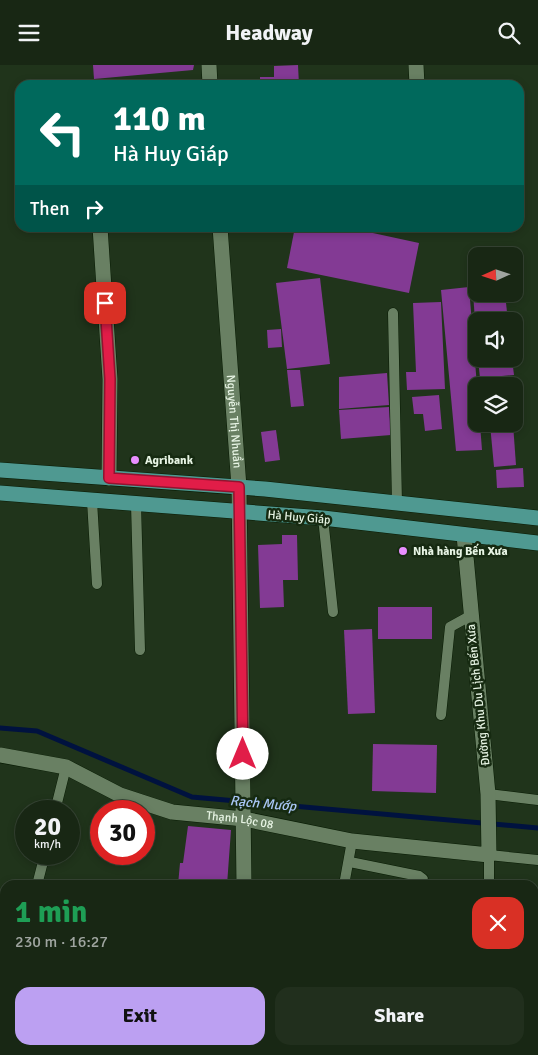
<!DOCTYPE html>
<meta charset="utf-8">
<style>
body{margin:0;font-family:Signika,sans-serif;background:#212f1d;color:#f1f3f6;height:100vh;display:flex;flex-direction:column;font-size:19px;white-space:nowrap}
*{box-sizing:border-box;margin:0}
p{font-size:16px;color:#9fa5a0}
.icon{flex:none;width:28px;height:28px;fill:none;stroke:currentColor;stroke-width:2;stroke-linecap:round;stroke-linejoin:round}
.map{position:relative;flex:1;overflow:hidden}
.side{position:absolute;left:0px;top:815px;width:539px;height:175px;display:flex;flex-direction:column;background:#182714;border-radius:15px 15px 0 0;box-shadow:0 2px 8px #0003,0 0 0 1px #364434}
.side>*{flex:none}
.guide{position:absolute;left:15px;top:15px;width:509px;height:152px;border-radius:15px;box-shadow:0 2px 8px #0003,0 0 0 1px #364434;background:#00695c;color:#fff;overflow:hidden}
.needle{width:32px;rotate:267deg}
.controls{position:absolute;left:468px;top:182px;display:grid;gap:10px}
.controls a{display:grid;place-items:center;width:55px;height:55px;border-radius:10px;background:#182714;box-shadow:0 2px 8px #0003,0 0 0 1px #364434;font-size:25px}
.speed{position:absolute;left:15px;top:735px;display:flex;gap:10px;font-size:25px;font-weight:700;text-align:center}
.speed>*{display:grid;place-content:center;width:65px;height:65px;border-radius:50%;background:#182714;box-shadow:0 2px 8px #0003,0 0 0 1px #364434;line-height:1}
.speed small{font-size:12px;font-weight:400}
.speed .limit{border:8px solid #d22;background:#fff;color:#111}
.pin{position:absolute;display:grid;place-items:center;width:42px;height:42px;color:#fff;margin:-21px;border-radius:10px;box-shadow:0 2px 8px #0006}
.me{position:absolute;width:55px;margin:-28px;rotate:0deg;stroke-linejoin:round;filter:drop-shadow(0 0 4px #0008)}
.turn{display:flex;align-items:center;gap:18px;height:105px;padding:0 15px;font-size:22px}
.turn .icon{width:65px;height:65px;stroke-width:2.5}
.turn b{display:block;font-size:35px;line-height:42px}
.then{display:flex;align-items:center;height:48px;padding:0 15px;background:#0003;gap:10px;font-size:19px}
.round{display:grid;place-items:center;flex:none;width:52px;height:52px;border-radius:15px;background:#212f1d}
.head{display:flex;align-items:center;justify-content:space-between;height:85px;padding:0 15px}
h1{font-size:30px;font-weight:700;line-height:38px;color:#1e9e55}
.button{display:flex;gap:10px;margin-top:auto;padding:10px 15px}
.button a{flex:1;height:58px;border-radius:15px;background:#bca0f2;color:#111;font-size:20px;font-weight:700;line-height:58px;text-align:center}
.button a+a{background:#212f1d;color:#f1f3f6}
header{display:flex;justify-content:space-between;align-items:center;height:65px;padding:0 15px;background:#182714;font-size:22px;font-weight:700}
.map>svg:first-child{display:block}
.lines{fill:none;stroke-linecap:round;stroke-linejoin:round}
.stream{stroke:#00123f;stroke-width:5}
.building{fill:#833a94}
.service-casing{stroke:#081b04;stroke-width:11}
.minor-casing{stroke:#081b04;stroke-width:16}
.tertiary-casing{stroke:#081b04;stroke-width:16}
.primary-casing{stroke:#081b04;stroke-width:16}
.service{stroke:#698063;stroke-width:10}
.minor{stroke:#698063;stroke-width:15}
.tertiary{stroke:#698063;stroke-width:15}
.primary{stroke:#4f9991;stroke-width:15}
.route-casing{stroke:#92132f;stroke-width:12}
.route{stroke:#e11d48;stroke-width:9}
.poi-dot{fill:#e88eff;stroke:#162a11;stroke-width:2}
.labels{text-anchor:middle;stroke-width:5;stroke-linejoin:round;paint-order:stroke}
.street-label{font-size:12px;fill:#e7f4e4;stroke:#162a11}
.poi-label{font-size:12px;font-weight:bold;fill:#e7f4e4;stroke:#162a11;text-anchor:start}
.water-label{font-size:14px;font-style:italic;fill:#a9c6f5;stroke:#162a11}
</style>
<header><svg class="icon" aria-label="menu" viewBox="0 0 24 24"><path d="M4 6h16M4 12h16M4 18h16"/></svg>Headway<svg class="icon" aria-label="search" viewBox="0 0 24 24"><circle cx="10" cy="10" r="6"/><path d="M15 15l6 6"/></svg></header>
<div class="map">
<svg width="538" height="990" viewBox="0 0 538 990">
<rect width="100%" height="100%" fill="#20341b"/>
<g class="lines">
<path class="stream" d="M 0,663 L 37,666 L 192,732 L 538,763"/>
</g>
<g class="building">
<path d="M 93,0 L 194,0 L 193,5 L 94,14 Z"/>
<path d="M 298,0 L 299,20 L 260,20 L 260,12 L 274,12 L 274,1 Z"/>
<path d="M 295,162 L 345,162 L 419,178 L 409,228 L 287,203 Z"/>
<path d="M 320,213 L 330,299 L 287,304 L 276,218 Z"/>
<path d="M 469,222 L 477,321 L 476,359 L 480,359 L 482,385 L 456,386 L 441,225 Z"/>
<path d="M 473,227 L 505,229 L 508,256 L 475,256 Z"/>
<path d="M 441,237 L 445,324 L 407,325 L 406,307 L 416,307 L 413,238 Z"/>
<path d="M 281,264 L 282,282 L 268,283 L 267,265 Z"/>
<path d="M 478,294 L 512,294 L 514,310 L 480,313 Z"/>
<path d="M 287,305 L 300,305 L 304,341 L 291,342 Z"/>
<path d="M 387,308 L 389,340 L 339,344 L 339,312 Z"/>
<path d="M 439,330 L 442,364 L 425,366 L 423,349 L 414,349 L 412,332 Z"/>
<path d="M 389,342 L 391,370 L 341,374 L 339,345 Z"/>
<path d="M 490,359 L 513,359 L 516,400 L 494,402 Z"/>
<path d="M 276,365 L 280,395 L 265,397 L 261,367 Z"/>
<path d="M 523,403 L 524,422 L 497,423 L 496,405 Z"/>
<path d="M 282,470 L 297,470 L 298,515 L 283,515 L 284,542 L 260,543 L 258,480 L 282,479 Z"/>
<rect x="378" y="542" width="54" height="32"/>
<path d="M 372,564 L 375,648 L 348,649 L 344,565 Z"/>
<path d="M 373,679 L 437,680 L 436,728 L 372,726 Z"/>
<path d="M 188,761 L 231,765 L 227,820 L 178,820 L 180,798 L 183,798 Z"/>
</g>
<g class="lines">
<g class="service-casing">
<g id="service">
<path d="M 393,248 L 397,438"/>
<path d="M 92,436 L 97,519"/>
<path d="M 136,439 L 140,585"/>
<path d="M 323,453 L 333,547"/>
<path d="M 441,650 L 450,562 L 470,551"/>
<path d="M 488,729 L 538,735"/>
<path d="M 55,746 L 66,702"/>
<path d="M 350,797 L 419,811 L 423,814 L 422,820"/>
<path d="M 37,820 L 45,789"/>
<path d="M 344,820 L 352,776"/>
<path d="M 489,820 L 489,790 L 538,795"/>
<path d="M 534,837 L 538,837"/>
<path d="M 534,942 L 538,944"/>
<path d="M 455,990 L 457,985"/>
</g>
</g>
<g class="minor-casing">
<g id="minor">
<path d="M 416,0 L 417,20"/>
<path d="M 100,162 L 110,314 L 109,413"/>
<path d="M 239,422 L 244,820"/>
<path id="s1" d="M 0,690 L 66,702 L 120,730 L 172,747 L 244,754 L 352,776 L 489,790 L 488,729 L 464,470"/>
<path d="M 239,990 L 239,985"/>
</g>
</g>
<g class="tertiary-casing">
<g id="tertiary">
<path d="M 209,0 L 210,20"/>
<path id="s2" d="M 220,162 L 239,422"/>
</g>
</g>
<g class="primary-casing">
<g id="primary">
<path d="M 0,405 L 265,424 L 538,453"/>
<path d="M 0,428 L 323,453 L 538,478"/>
</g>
</g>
<use href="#service" class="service"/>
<use href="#minor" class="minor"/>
<use href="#tertiary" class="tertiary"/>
<use href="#primary" class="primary"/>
</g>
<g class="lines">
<g class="route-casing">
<path id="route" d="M 105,238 L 110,314 L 109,413 L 239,422 L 243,689"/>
</g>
<use href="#route" class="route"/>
</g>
<g class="poi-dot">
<circle cx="135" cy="395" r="5"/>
<circle cx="403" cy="486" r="5"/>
</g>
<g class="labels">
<g class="street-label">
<text dy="4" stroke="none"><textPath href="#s2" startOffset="195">Nguyễn Thị Nhuần</textPath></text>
<text transform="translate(299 452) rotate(5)" y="4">Hà Huy Giáp</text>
<text transform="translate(478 630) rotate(-96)" y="4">Đường Khu Du Lịch Bến Xưa</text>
<text dy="4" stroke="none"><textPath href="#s1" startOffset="251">Thạnh Lộc 08</textPath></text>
</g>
<g class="poi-label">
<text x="145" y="399">Agribank</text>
<text x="413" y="490">Nhà hàng Bến Xưa</text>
</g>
<g class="water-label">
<text transform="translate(263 738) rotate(5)" y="5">Rạch Mướp</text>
</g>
</g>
</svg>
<div class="controls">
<a><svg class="needle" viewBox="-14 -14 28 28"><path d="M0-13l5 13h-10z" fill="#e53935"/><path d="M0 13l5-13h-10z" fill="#9fa5a0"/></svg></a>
<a><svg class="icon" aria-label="sound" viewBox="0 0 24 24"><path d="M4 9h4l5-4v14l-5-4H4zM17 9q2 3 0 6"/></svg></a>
<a><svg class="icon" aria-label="layers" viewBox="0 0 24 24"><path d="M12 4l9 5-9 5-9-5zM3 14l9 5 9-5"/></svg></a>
</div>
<div class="speed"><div>20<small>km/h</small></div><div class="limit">30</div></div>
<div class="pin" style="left:105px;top:238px;background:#d93025"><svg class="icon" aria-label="arrive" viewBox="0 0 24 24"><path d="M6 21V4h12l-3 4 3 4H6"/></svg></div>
<svg class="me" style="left:243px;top:689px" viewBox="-20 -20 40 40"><circle r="19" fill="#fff"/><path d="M0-13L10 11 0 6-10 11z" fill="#e11d48"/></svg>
<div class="guide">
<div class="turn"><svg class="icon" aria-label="left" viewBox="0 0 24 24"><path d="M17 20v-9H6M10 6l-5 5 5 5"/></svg><div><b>110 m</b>Hà Huy Giáp</div></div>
<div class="then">Then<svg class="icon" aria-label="right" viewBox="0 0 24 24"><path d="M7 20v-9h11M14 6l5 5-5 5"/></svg></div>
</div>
<section class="side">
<div class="head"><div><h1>1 min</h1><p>230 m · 16:27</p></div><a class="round" style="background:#d93025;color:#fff"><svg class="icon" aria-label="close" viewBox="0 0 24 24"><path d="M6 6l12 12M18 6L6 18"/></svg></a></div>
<div class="button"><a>Exit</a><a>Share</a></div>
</section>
</div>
